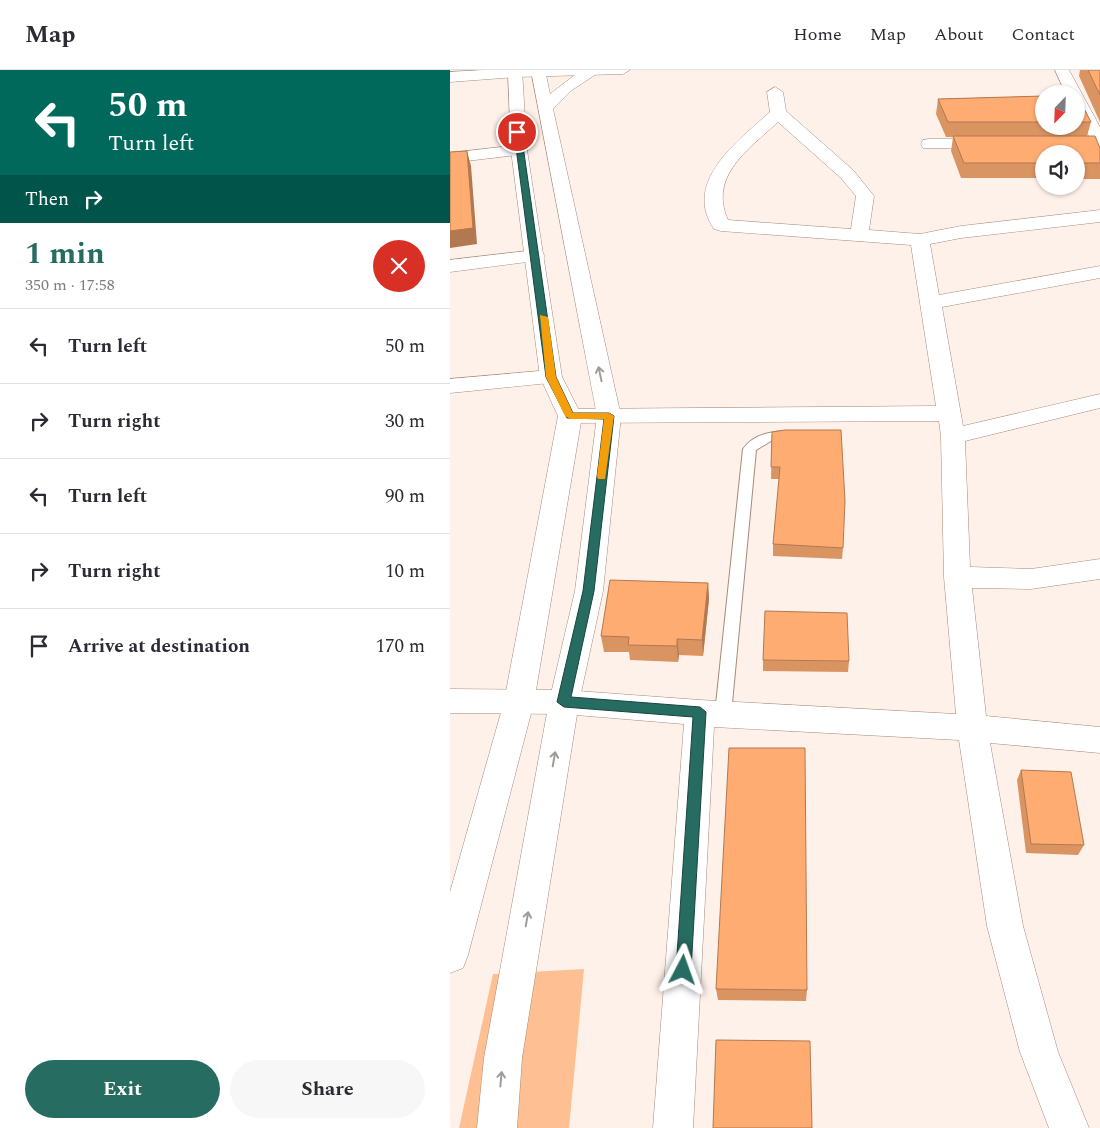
<!DOCTYPE html>
<meta charset="utf-8">
<style>
body{margin:0;font-family:Spectral,serif;background:#f7f7f7;color:#2b2b33;height:100vh;display:flex;flex-direction:column;font-size:19px;white-space:nowrap}
*{box-sizing:border-box;margin:0}
p{font-size:16px;color:#7c7c81}
.icon{flex:none;width:28px;height:28px;fill:none;stroke:currentColor;stroke-width:2;stroke-linecap:round;stroke-linejoin:round}
.map{position:relative;flex:1;overflow:hidden}
.side{display:flex;flex-direction:column;background:#fff;width:450px}
.side>*{flex:none}
.hud{background:#00695c;color:#fff;overflow:hidden}
.needle{width:32px;rotate:203deg}
.tools{position:absolute;left:585px;top:15px;display:grid;gap:10px}
.tools a{display:grid;place-items:center;width:50px;height:50px;border-radius:50%;background:#fff;box-shadow:0 1px 4px #0004;font-size:25px}
.pin{position:absolute;display:grid;place-items:center;width:42px;height:42px;color:#fff;margin:-21px;border:2px solid #fff;border-radius:50%;box-shadow:0 1px 5px #0007}
.me{position:absolute;width:55px;margin:-28px;rotate:4deg;stroke-linejoin:round;filter:drop-shadow(0 0 4px #0008)}
.turn{display:flex;align-items:center;gap:18px;height:105px;padding:0 25px;font-size:22px}
.turn .icon{width:65px;height:65px;stroke-width:2.5}
.turn b{display:block;font-size:35px;line-height:42px}
.then{display:flex;align-items:center;height:48px;padding:0 25px;background:#0003;gap:10px;font-size:19px}
.round{display:grid;place-items:center;flex:none;width:52px;height:52px;border-radius:26px;background:#f7f7f7}
.headline{display:flex;align-items:center;justify-content:space-between;height:85px;padding:0 25px}
h1{font-size:30px;font-weight:700;line-height:38px;color:#266c61}
.cta{display:flex;gap:10px;margin-top:auto;padding:10px 25px}
.cta a{flex:1;height:58px;border-radius:30px;background:#266c61;color:#fff;font-size:20px;font-weight:700;line-height:58px;text-align:center}
.cta a+a{background:#f7f7f7;color:#2b2b33}
ul{padding:0;list-style:none}
li{display:flex;align-items:center;gap:15px;height:75px;padding:0 25px;border-top:1px solid #e1e1e2}
li div{flex:1}
li b{display:block;font-size:19px}
li em{font-style:normal}
header{display:flex;align-items:center;gap:30px;box-sizing:border-box;height:70px;padding:0 25px;background:#fff;border-bottom:1px solid #e1e1e2}
header strong{font-size:24px}
nav{display:flex;gap:28px;margin-inline-start:auto;font-size:18px}
main{display:flex;flex:1;min-height:0}
.map>svg:first-child{display:block}
.green{fill:#febf93}
.lines{fill:none;stroke-linecap:round;stroke-linejoin:round}
.service-casing{stroke:#a78a76;stroke-width:2}
.minor-casing{stroke:#a78a76;stroke-width:1}
.tertiary-casing{stroke:#a78a76;stroke-width:1}
.service{fill:#fff;fill-rule:evenodd}
.minor{fill:#fff;fill-rule:evenodd}
.tertiary{fill:#fff;fill-rule:evenodd}
.wall{fill:#da9462}
.shaded-wall{fill:#b27850}
.building{fill:#feac72;stroke:#b27850}
.oneway{stroke:#a29c98}
.route{fill:#266c61;stroke:#19463f}
.slow{fill:#f59e0b}
</style>
<header>
<strong>Map</strong>
<nav><a>Home</a><a>Map</a><a>About</a><a>Contact</a></nav>
</header>
<main>
<section class="side">
<div class="hud">
<div class="turn"><svg class="icon" aria-label="left" viewBox="0 0 24 24"><path d="M17 20v-9H6M10 6l-5 5 5 5"/></svg><div><b>50 m</b>Turn left</div></div>
<div class="then">Then<svg class="icon" aria-label="right" viewBox="0 0 24 24"><path d="M7 20v-9h11M14 6l5 5-5 5"/></svg></div>
</div>
<div class="headline"><div><h1>1 min</h1><p>350 m · 17:58</p></div><a class="round" style="background:#d93025;color:#fff"><svg class="icon" aria-label="close" viewBox="0 0 24 24"><path d="M6 6l12 12M18 6L6 18"/></svg></a></div>
<ul>
<li><svg class="icon" aria-label="left" viewBox="0 0 24 24"><path d="M17 20v-9H6M10 6l-5 5 5 5"/></svg><div><b>Turn left</b></div><em>50 m</em></li>
<li><svg class="icon" aria-label="right" viewBox="0 0 24 24"><path d="M7 20v-9h11M14 6l5 5-5 5"/></svg><div><b>Turn right</b></div><em>30 m</em></li>
<li><svg class="icon" aria-label="left" viewBox="0 0 24 24"><path d="M17 20v-9H6M10 6l-5 5 5 5"/></svg><div><b>Turn left</b></div><em>90 m</em></li>
<li><svg class="icon" aria-label="right" viewBox="0 0 24 24"><path d="M7 20v-9h11M14 6l5 5-5 5"/></svg><div><b>Turn right</b></div><em>10 m</em></li>
<li><svg class="icon" aria-label="arrive" viewBox="0 0 24 24"><path d="M6 21V4h12l-3 4 3 4H6"/></svg><div><b>Arrive at destination</b></div><em>170 m</em></li>
</ul>
<div class="cta"><a>Exit</a><a>Share</a></div>
</section>
<div class="map">
<svg width="650" height="1058" viewBox="0 0 650 1058">
<rect width="100%" height="100%" fill="#fef1e9"/>
<path class="green" d="M 134,899 L 119,1058 L 9,1058 L 43,904 Z"/>
<g class="lines">
<g class="service-casing">
<path id="service" d="M 342,361 L 347,362 L 348,365 L 347,368 L 321,371 L 306,380 L 281,644 L 279,649 L 273,651 L 267,649 L 265,644 L 293,379 C 304,363 324,361 342,361 Z"/>
</g>
<g class="minor-casing">
<g id="minor">
<path d="M 33,0 L 180,0 L 173,4 L 66,7 L 0,12 L 0,2 Z"/>
<path d="M 605,0 L 619,0 L 650,57 L 650,77 L 644,76 L 642,72 L 626,42 L 626,24 L 616,24 Z"/>
<path d="M 325,17 L 333,22 L 336,41 L 403,100 L 424,126 L 419,160 L 470,164 L 511,156 L 650,140 L 650,152 L 511,168 L 480,174 L 489,225 L 650,196 L 650,208 L 492,237 L 513,356 L 650,324 L 650,338 L 515,371 L 520,497 L 581,499 L 650,489 L 650,509 L 581,519 L 522,518 L 536,646 L 650,657 L 650,683 L 540,673 L 573,856 L 608,982 L 639,1058 L 599,1058 L 570,982 L 537,856 L 509,670 L 264,657 L 243,1058 L 203,1058 L 234,654 L 114,644 L 0,643 L 0,619 L 114,620 L 250,630 L 506,644 L 494,507 L 491,366 L 489,351 L 120,353 L 112,351 L 108,346 L 112,341 L 120,339 L 486,336 L 461,175 L 271,161 L 264,159 C 232,112 288,71 320,42 L 317,22 ZM 328,52 L 391,108 L 406,126 L 401,159 L 278,150 C 258,106 299,79 328,52 Z"/>
<path d="M 479,69 L 539,69 L 545,70 L 547,74 L 545,78 L 539,79 L 473,78 L 471,74 L 473,70 Z"/>
<path d="M 69,75 L 75,76 L 77,80 L 75,84 L 0,93 L 0,83 Z"/>
<path d="M 85,180 L 92,182 L 95,186 L 92,190 L 0,202 L 0,190 Z"/>
<path d="M 101,300 L 109,302 L 112,307 L 109,312 L 0,323 L 0,309 Z"/>
</g>
</g>
<g class="tertiary-casing">
<g id="tertiary">
<path d="M 58,0 L 72,0 L 77,80 L 112,307 L 132,346 L 84,632 L 18,885 L 13,898 L 0,903 L 0,822 L 54,632 L 108,346 L 90,307 L 61,80 Z"/>
<path d="M 81,0 L 95,0 L 100,24 L 130,1 L 151,1 L 122,20 L 103,39 L 171,346 L 153,521 L 129,632 L 72,988 L 67,1058 L 27,1058 L 34,988 L 99,632 L 125,521 L 147,346 Z"/>
</g>
</g>
<use href="#service" class="service"/>
<use href="#minor" class="minor"/>
<use href="#tertiary" class="tertiary"/>
</g>
<g class="wall">
<path d="M 630,0 L 650,0 L 650,52 L 629,6 Z"/>
<path d="M 626,25 L 641,52 L 637,66 L 650,78 L 650,109 L 626,109 L 626,84 L 594,84 L 594,108 L 511,108 L 501,81 L 503,67 L 496,67 L 486,44 L 488,29 L 594,26 L 594,56 L 626,56 Z"/>
<path d="M 322,362 L 393,478 L 392,489 L 323,486 L 323,474 L 329,409 L 321,409 Z"/>
<path d="M 258,513 L 259,529 L 253,586 L 229,585 L 228,592 L 180,590 L 179,582 L 154,582 L 151,566 Z"/>
<path d="M 313,590 L 399,591 L 398,602 L 313,601 Z"/>
<path d="M 571,700 L 634,775 L 628,785 L 576,783 L 567,710 Z"/>
<path d="M 266,919 L 357,920 L 356,931 L 268,930 Z"/>
</g>
<g class="shaded-wall">
<path d="M 17,81 L 21,96 L 27,174 L 0,178 L 0,161 Z"/>
<path d="M 258,513 L 259,529 L 253,586 L 252,570 Z"/>
<path d="M 227,569 L 229,585 L 228,592 L 227,576 Z"/>
</g>
<g class="building">
<path d="M 638,0 L 650,0 L 650,25 Z"/>
<path d="M 626,25 L 627,25 L 641,52 L 626,52 Z"/>
<path d="M 594,26 L 594,52 L 498,52 L 488,29 Z"/>
<path d="M 503,66 L 645,66 L 650,78 L 650,93 L 626,93 L 626,84 L 594,84 L 594,93 L 514,93 Z"/>
<path d="M 17,81 L 23,158 L 0,161 L 0,82 Z"/>
<path d="M 335,360 L 391,360 L 395,431 L 393,478 L 323,474 L 330,397 L 321,397 L 322,362 Z"/>
<path d="M 160,510 L 258,513 L 252,570 L 227,569 L 227,576 L 178,575 L 179,567 L 151,566 Z"/>
<path d="M 315,541 L 397,543 L 399,591 L 313,590 Z"/>
<path d="M 279,678 L 355,678 L 357,920 L 266,919 Z"/>
<path d="M 571,700 L 621,702 L 634,775 L 581,774 Z"/>
<path d="M 266,970 L 360,971 L 362,1058 L 263,1058 Z"/>
</g>
<defs><path id="oneway-shaft" d="M-6 0H5M1.5-3L5.5 0L1.5 3" fill="none" stroke-width="1.6" stroke-linecap="round" stroke-linejoin="round" transform="scale(1.25)"/></defs>
<g class="oneway">
<use href="#oneway-shaft" transform="translate(150 304) rotate(-102)"/>
<use href="#oneway-shaft" transform="translate(104 689) rotate(-80)"/>
<use href="#oneway-shaft" transform="translate(77 849) rotate(-80)"/>
<use href="#oneway-shaft" transform="translate(51 1009) rotate(-85)"/>
</g>
<path class="route" d="M 67,60 L 71,62 L 106,307 L 123,343 L 159,343 L 164,346 L 144,521 L 121,627 L 250,637 L 256,642 L 241,900 L 238,905 L 233,907 L 228,905 L 226,900 L 243,647 L 114,637 L 107,632 L 133,521 L 154,349 L 117,348 L 96,307 L 64,62 Z"/>
<path class="slow" d="M 90,245 L 98,247 L 106,307 L 123,343 L 159,343 L 164,346 L 155,409 L 148,409 L 147,406 L 154,349 L 120,349 L 115,346 L 96,307 Z"/>
</svg>
<div class="tools">
<a><svg class="needle" viewBox="-14 -14 28 28"><path d="M0-13l5 13h-10z" fill="#e53935"/><path d="M0 13l5-13h-10z" fill="#7c7c81"/></svg></a>
<a><svg class="icon" aria-label="sound" viewBox="0 0 24 24"><path d="M4 9h4l5-4v14l-5-4H4zM17 9q2 3 0 6"/></svg></a>
</div>
<div class="pin" style="left:67px;top:62px;background:#d93025"><svg class="icon" aria-label="arrive" viewBox="0 0 24 24"><path d="M6 21V4h12l-3 4 3 4H6"/></svg></div>
<svg class="me" style="left:233px;top:900px" viewBox="-20 -20 40 40"><path d="M0-17L14 15 0 8-14 15z" fill="#266c61" stroke="#fff" stroke-width="4"/></svg>
</div>
</main>
